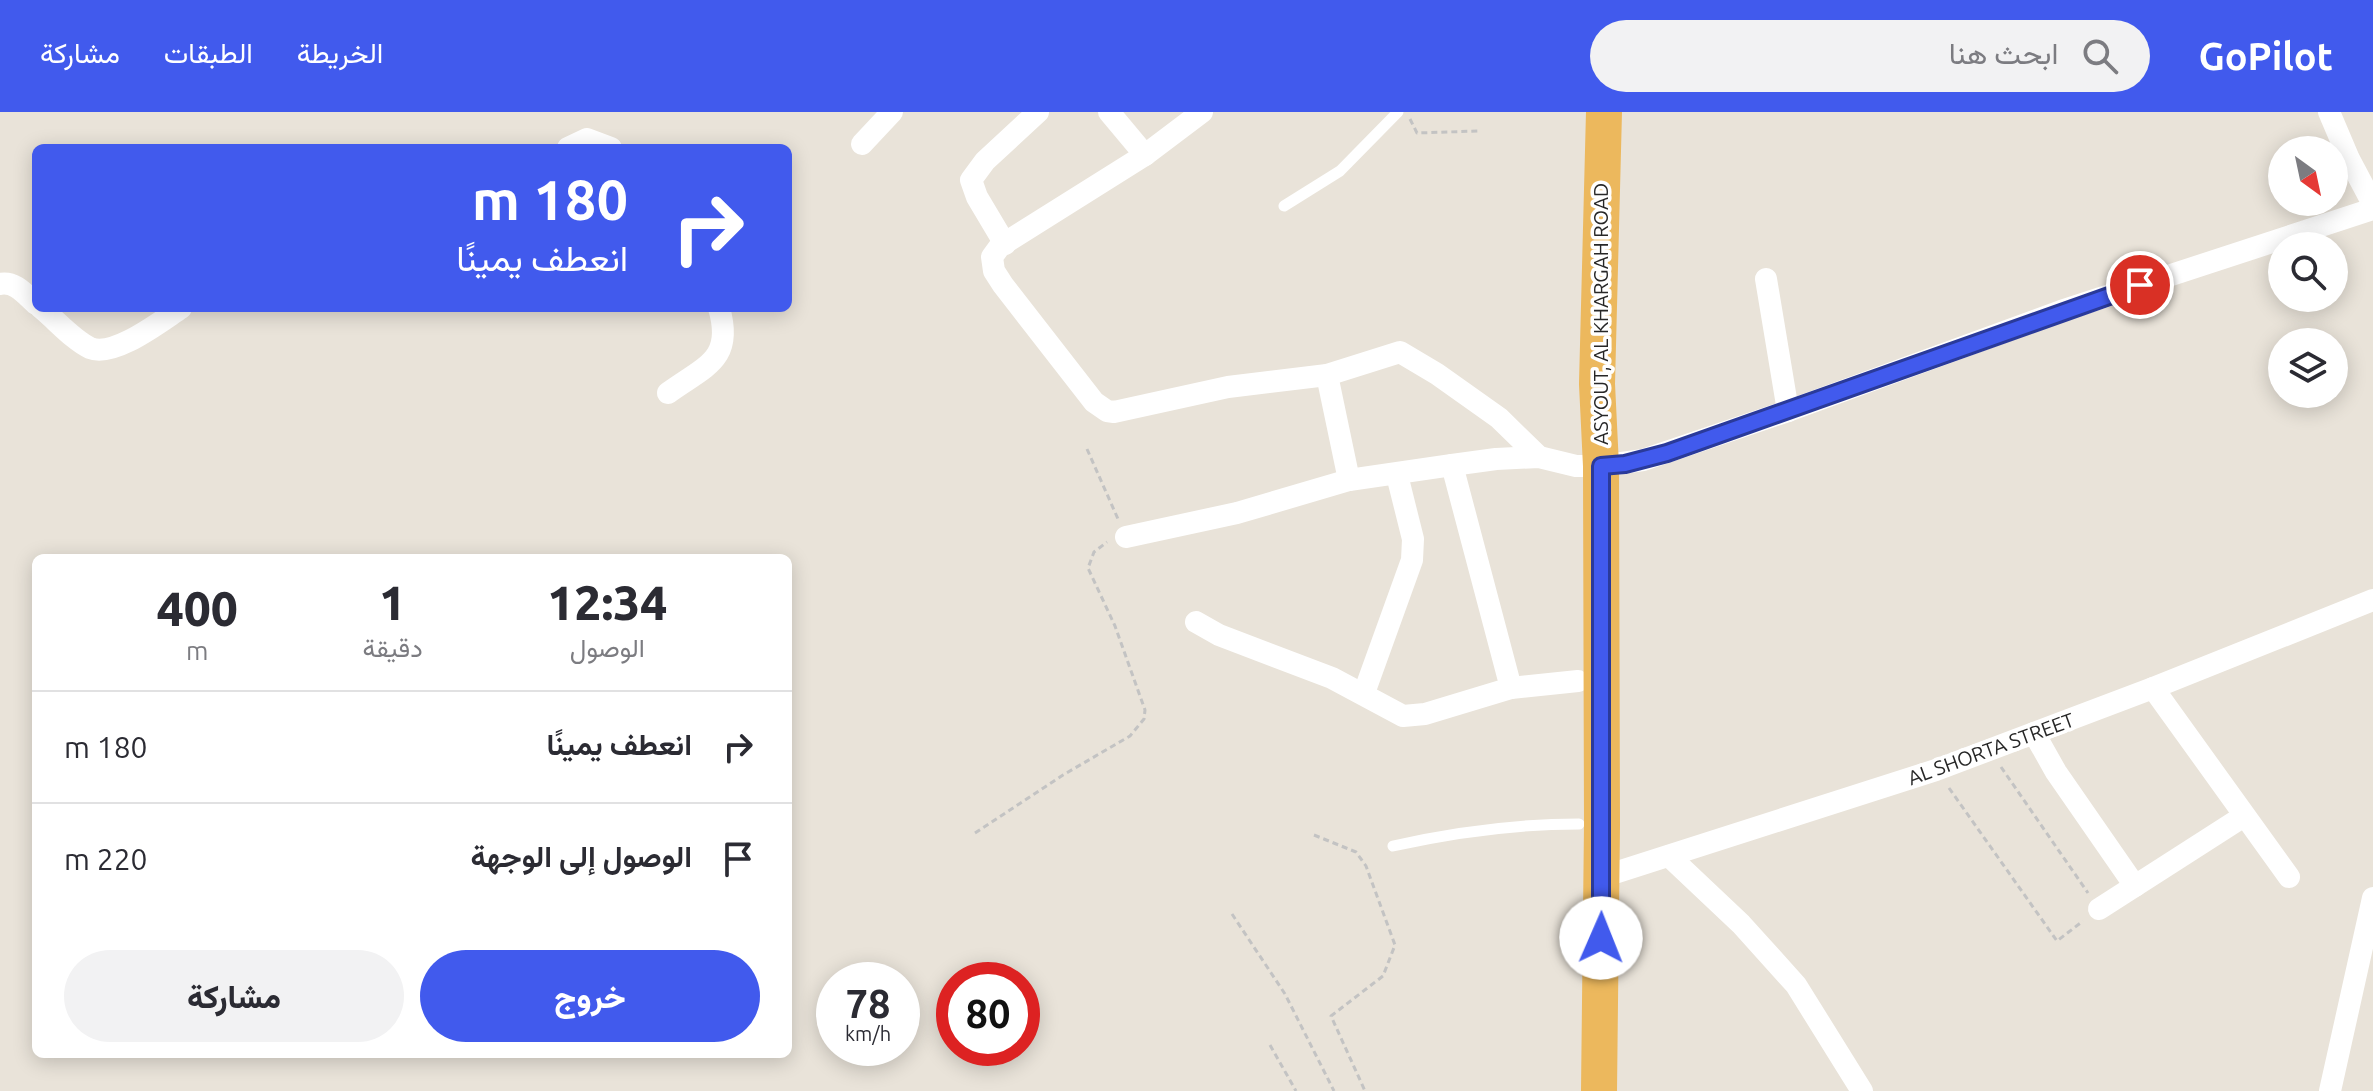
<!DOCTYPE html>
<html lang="ar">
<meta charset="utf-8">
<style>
body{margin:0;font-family:Ubuntu,Vazirmatn,sans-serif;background:#f2f2f3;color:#2b2b33;direction:rtl;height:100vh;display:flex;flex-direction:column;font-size:30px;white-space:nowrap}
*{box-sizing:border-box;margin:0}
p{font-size:26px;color:#7c7c81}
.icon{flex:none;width:44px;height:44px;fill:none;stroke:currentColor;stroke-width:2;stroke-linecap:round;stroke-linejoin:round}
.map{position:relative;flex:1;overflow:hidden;direction:ltr}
.drawer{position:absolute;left:32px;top:442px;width:760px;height:504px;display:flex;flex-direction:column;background:#fff;border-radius:12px;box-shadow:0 4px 20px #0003;direction:rtl}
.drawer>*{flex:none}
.top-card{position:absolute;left:32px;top:32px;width:760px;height:168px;border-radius:12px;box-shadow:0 4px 20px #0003;direction:rtl;background:#415aed;color:#fff;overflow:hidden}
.needle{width:52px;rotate:147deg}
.fabs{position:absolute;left:2268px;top:24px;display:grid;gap:16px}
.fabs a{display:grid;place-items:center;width:80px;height:80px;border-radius:50%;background:#fff;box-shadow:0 4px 20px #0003;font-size:40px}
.speed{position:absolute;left:816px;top:850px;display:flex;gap:16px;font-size:40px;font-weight:700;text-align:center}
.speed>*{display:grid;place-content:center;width:104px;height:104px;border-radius:50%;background:#fff;box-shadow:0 4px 20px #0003;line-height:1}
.speed small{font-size:20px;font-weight:400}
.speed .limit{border:12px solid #d22;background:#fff;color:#111}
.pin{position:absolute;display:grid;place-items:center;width:68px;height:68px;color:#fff;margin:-34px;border:4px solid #fff;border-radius:50%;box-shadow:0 2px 8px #0007}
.me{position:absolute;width:88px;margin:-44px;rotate:1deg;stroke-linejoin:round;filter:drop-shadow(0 0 6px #0008)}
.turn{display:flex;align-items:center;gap:28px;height:168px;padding:0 32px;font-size:36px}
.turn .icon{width:104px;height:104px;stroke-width:2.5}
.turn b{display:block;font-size:56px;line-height:68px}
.eta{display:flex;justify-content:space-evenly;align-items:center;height:136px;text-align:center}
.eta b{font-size:48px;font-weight:800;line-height:56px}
.primary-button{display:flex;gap:16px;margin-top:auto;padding:16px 32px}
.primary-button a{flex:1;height:92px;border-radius:48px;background:#415aed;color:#fff;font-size:32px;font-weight:800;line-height:92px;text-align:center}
.primary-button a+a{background:#f2f2f3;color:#2b2b33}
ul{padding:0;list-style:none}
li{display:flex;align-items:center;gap:24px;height:112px;padding:0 32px;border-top:2px solid #e1e1e2}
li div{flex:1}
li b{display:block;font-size:30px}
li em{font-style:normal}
header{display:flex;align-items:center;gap:48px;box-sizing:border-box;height:112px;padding:0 40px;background:#415aed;color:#fff}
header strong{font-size:38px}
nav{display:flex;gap:44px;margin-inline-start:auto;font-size:28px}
.search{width:560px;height:72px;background:#f2f2f3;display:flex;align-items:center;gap:20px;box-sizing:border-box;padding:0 28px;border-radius:44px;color:#7c7c81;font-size:30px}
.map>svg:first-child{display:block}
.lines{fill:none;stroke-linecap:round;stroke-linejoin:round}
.path{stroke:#c3c3c3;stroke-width:3;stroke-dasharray:6 4;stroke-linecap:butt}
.service{stroke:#fff;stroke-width:11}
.minor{stroke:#fff;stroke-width:22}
.trunk{stroke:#ecb85d;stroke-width:36}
.route-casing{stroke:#2a3a9a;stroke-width:20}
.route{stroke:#415aed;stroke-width:14}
.labels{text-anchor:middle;stroke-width:7;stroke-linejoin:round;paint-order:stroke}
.street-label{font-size:20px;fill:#272727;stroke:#fff}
</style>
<header>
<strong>GoPilot</strong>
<div class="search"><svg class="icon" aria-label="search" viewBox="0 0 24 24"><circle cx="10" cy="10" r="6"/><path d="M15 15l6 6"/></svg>ابحث هنا</div>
<nav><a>الخريطة</a><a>الطبقات</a><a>مشاركة</a></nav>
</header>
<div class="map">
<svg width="2373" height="979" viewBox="0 0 2373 979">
<rect width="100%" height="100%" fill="#e9e3d9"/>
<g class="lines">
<g class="path">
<path d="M 1410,7 L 1417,21 L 1478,19"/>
<path d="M 1087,337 L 1118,407"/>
<path d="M 2001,655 L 2088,781"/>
<path d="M 1949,676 L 2057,829 L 2083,809"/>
<path d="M 975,721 L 1063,663 L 1130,624 L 1144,607 L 1145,598 L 1115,514 L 1088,456 L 1094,440 L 1107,430"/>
<path d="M 1314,723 L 1356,740 L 1366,754 L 1395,833 L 1383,864 L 1331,904 L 1365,979"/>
<path d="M 1232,802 L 1285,882 L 1334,979"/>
<path d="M 1270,933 L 1296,979"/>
</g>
<g class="service">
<path d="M 1284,94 L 1340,59 L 1398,0"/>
<path d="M 1393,734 C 1455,720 1516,712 1579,712"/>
</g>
<g class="minor">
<path d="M 1109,0 L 1145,43"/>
<path d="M 1202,0 L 1145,43 L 1000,134 L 992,145 L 994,159 L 1003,173 L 1094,290 L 1107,299 L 1114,300 L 1228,275 L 1327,263 L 1400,240 L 1437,262 L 1499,306 L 1539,345"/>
<path d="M 2329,0 L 2349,47 L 2373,92"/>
<path d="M 862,32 L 892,0"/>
<path d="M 568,36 L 587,27 L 611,36"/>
<path d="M 1005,132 L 977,85 L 971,68 L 985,49 L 1038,0"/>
<path d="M 1766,167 L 1788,299"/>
<path d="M 0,172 C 15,169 25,182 36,192"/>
<path d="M 41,196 C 56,208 73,228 90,236 C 114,246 161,209 181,196"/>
<path d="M 1327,263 L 1349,368"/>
<path d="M 668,281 C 705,254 734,248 719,196"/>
<path d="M 1126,425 L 1237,401 L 1349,368 L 1452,353 L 1496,347 L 1539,345 L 1576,354 L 1601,354 L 1643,348 L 1788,299 L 2061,199 L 2373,97"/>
<path d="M 1196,510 L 1219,523 L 1332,566 L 1403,604 L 1425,602 L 1511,576 L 1452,353"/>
<path d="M 1511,576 L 1578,569"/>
<path d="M 2153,576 L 2289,765"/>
<path d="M 1364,581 L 1412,448 L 1413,427 L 1397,363"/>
<path d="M 2034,621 L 2056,660 L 2135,774"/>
<path d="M 1669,744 L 1741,812 L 1796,873 L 1862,979"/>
<path d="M 1602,765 L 1936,658 L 2153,576 L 2373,488"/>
<path d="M 2099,797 L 2244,704"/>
<path d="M 2330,979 L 2373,786"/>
</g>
<path class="trunk" d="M 1599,979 L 1602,713 L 1601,354 L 1597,272 L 1604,0"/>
</g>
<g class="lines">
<g class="route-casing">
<path id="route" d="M 1601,826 L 1601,354 L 1625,352 L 1667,341 L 2140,173"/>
</g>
<use href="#route" class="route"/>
</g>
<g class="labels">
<g class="street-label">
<text transform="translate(1601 202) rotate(-90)" y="7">ASYOUT, AL KHARGAH ROAD</text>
<text transform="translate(1991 637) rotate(-20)" y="7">AL SHORTA STREET</text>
</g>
</g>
</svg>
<div class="fabs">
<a><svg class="needle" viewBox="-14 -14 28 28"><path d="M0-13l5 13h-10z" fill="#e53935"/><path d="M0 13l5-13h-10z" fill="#7c7c81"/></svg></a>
<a><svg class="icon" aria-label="search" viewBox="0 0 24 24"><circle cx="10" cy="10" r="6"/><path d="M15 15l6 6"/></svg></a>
<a><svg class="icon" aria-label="layers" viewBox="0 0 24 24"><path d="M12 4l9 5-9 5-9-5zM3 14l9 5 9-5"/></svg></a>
</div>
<div class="speed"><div>78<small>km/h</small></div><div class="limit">80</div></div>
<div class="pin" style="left:2140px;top:173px;background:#d93025"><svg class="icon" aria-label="arrive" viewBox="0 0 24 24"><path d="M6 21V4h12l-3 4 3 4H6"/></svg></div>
<svg class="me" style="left:1601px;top:826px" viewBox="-20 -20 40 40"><circle r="19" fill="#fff"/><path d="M0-13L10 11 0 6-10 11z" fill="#415aed"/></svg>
<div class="top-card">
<div class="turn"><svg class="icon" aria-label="right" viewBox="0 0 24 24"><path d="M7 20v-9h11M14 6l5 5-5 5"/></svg><div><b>180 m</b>انعطف يمينًا</div></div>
</div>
<section class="drawer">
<div class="eta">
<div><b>12:34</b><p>الوصول</p></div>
<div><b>1</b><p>دقيقة</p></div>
<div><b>400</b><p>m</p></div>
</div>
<ul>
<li><svg class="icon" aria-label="right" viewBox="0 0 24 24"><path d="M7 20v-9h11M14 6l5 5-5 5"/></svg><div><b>انعطف يمينًا</b></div><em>180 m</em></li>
<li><svg class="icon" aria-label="arrive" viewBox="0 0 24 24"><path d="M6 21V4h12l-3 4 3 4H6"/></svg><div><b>الوصول إلى الوجهة</b></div><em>220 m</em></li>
</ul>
<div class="primary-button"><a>خروج</a><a>مشاركة</a></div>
</section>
</div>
